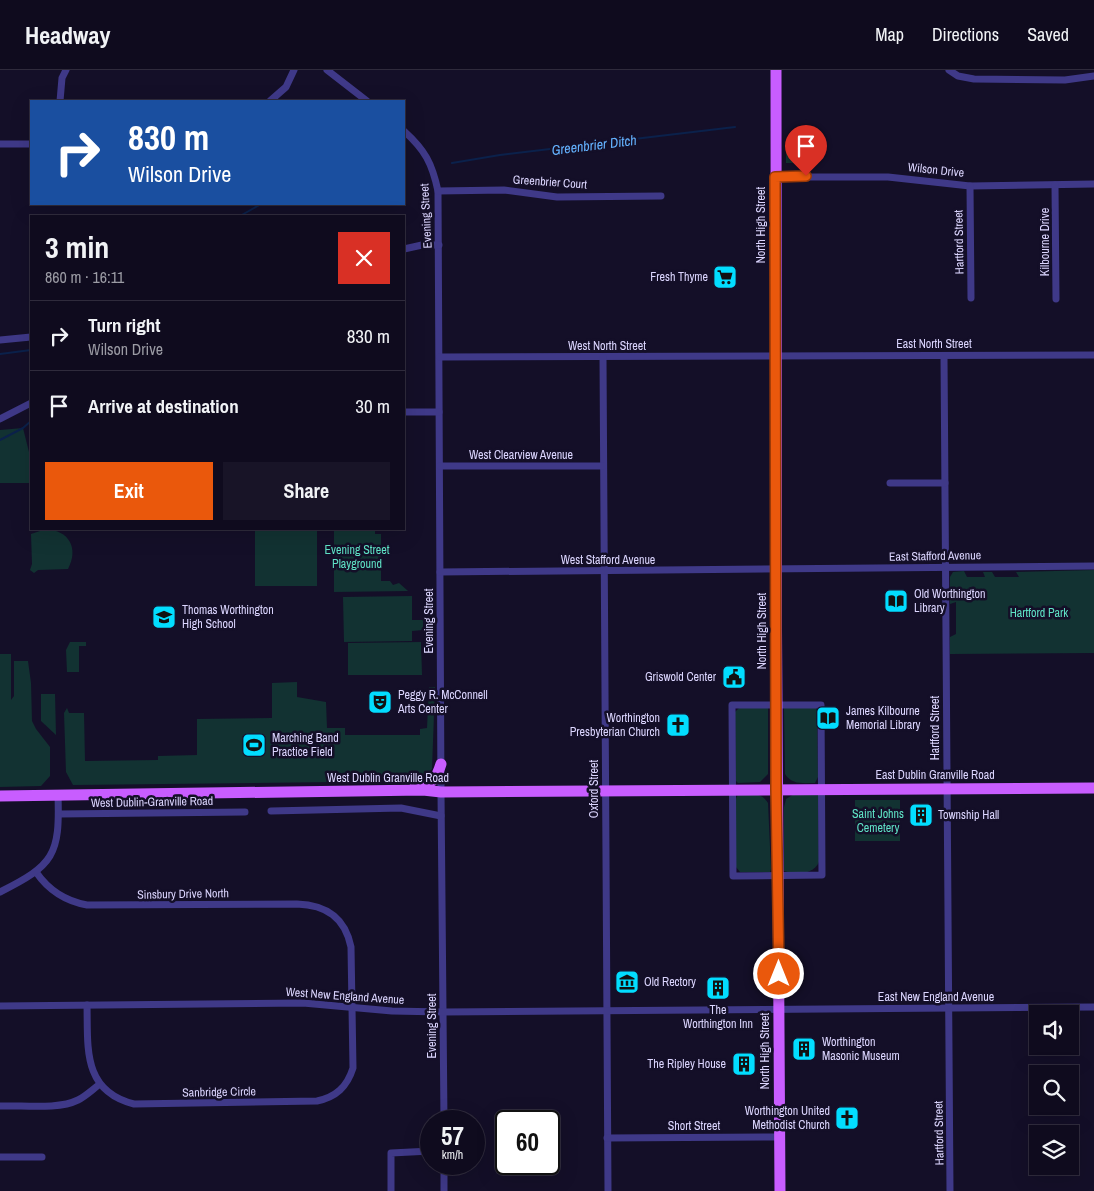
<!DOCTYPE html>
<meta charset="utf-8">
<style>
body{margin:0;font-family:"Archivo Narrow",sans-serif;background:#181427;color:#f1f3f6;height:100vh;display:flex;flex-direction:column;font-size:19px;white-space:nowrap}
*{box-sizing:border-box;margin:0}
p{font-size:16px;color:#9b9ba4}
.icon{flex:none;width:28px;height:28px;fill:none;stroke:currentColor;stroke-width:2;stroke-linecap:round;stroke-linejoin:round}
.map{position:relative;flex:1;overflow:hidden}
.drawer{position:absolute;left:30px;top:145px;width:375px;height:315px;display:flex;flex-direction:column;background:#0f0b1e;border-radius:0px;box-shadow:0 5px 20px #0002,0 0 0 1px #2f2b3c}
.drawer>*{flex:none}
.hud{position:absolute;left:30px;top:30px;width:375px;height:105px;border-radius:0px;box-shadow:0 5px 20px #0002,0 0 0 1px #2f2b3c;background:#1a4fa0;color:#fff;overflow:hidden}
.controls{position:absolute;left:1029px;top:935px;display:grid;gap:10px}
.controls a{display:grid;place-items:center;width:50px;height:50px;border-radius:0px;background:#0f0b1e;box-shadow:0 5px 20px #0002,0 0 0 1px #2f2b3c;font-size:25px}
.speed{position:absolute;left:420px;top:1040px;display:flex;gap:10px;font-size:25px;font-weight:700;text-align:center}
.speed>*{display:grid;place-content:center;width:65px;height:65px;border-radius:50%;background:#0f0b1e;box-shadow:0 5px 20px #0002,0 0 0 1px #2f2b3c;line-height:1}
.speed small{font-size:12px;font-weight:400}
.speed .limit{border:2px solid #111;border-radius:8px;background:#fff;color:#111}
.pin{position:absolute;display:grid;place-items:center;width:42px;height:42px;color:#fff;margin:-51px -21px;border-radius:50% 50% 50% 0;rotate:-45deg;box-shadow:0 0 5px #0007}
.pin .icon{rotate:45deg}
.me{position:absolute;width:55px;margin:-28px;rotate:0deg;stroke-linejoin:round;filter:drop-shadow(0 0 4px #0008)}
.turn{display:flex;align-items:center;gap:18px;height:105px;padding:0 15px;font-size:22px}
.turn .icon{width:65px;height:65px;stroke-width:2.5}
.turn b{display:block;font-size:35px;line-height:42px}
.round{display:grid;place-items:center;flex:none;width:52px;height:52px;border-radius:0px;background:#181427}
.summary{display:flex;align-items:center;justify-content:space-between;height:85px;padding:0 15px}
h1{font-size:30px;font-weight:800;line-height:38px}
.primary-button{display:flex;gap:10px;margin-top:auto;padding:10px 15px}
.primary-button a{flex:1;height:58px;border-radius:0px;background:#ea580c;color:#fff;font-size:20px;font-weight:800;line-height:58px;text-align:center}
.primary-button a+a{background:#181427;color:#f1f3f6}
ul{padding:0;list-style:none}
li{display:flex;align-items:center;gap:15px;height:70px;padding:0 15px;border-top:1px solid #2f2b3c}
li div{flex:1}
li b{display:block;font-size:19px}
li em{font-style:normal}
header{display:flex;align-items:center;gap:30px;box-sizing:border-box;height:70px;padding:0 25px;background:#0f0b1e;border-bottom:1px solid #2f2b3c}
header strong{font-size:24px}
nav{display:flex;gap:28px;margin-inline-start:auto;font-size:18px}
.map>svg:first-child{display:block}
.green{fill:#123232}
.lines{fill:none;stroke-linecap:round;stroke-linejoin:round}
.stream{stroke:#0b214b;stroke-width:2}
.street{stroke:#3f3988;stroke-width:7}
.primary{stroke:#c85dff;stroke-width:11}
.route-casing{stroke:#983908;stroke-width:12}
.route{stroke:#ea580c;stroke-width:9}
.labels{text-anchor:middle;stroke-width:5;stroke-linejoin:round;paint-order:stroke}
.street-label{font-size:12px;fill:#dcd6ff;stroke:#140f28}
.poi-label{font-size:12px;fill:#dcd6ff;stroke:#140f28;text-anchor:start}
.park-label{font-size:12px;fill:#5fe3c6;stroke:#140f28}
.water-label{font-size:14px;font-style:italic;fill:#64b2ff;stroke:#140f28}
</style>
<header>
<strong>Headway</strong>
<nav><a>Map</a><a>Directions</a><a>Saved</a></nav>
</header>
<div class="map">
<svg width="1094" height="1121" viewBox="0 0 1094 1121">
<rect width="100%" height="100%" fill="#140f28"/>
<g class="green">
<path d="M 786,69 L 793,69 C 797,77 800,85 794,93 L 786,93 Z"/>
<path d="M 23,358 L 31,390 L 31,413 L 0,413 L 0,360 Z"/>
<rect x="255" y="459" width="62" height="57"/>
<path d="M 334,459 L 375,459 L 375,464 L 381,464 L 381,511 L 390,511 L 393,515 L 399,513 L 408,521 L 334,522 Z"/>
<path d="M 43,460 C 67,458 80,477 68,499 L 38,500 L 34,503 L 30,500 L 32,494 L 31,464 Z"/>
<path d="M 1094,500 L 1094,583 L 950,584 L 950,567 L 956,564 L 956,532 L 950,534 L 950,507 L 953,502 L 964,501 L 967,507 L 985,507 L 983,502 L 992,502 L 995,507 L 1019,507 L 1016,502 Z"/>
<path d="M 412,526 L 412,550 L 423,550 L 423,560 L 412,561 L 412,571 L 344,572 L 343,527 Z"/>
<path d="M 70,572 L 86,572 L 86,576 L 79,576 L 79,602 L 67,602 L 66,580 Z"/>
<path d="M 421,572 L 422,605 L 348,605 L 348,573 Z"/>
<path d="M 0,584 L 11,584 L 11,630 L 14,626 L 14,591 L 28,591 L 31,613 L 32,651 L 36,659 L 50,677 L 50,706 L 41,716 L 0,717 Z"/>
<path d="M 297,612 L 297,627 L 326,632 L 327,658 L 345,658 L 345,665 L 420,665 L 420,659 L 427,658 L 429,617 L 435,617 L 432,699 L 420,711 L 73,715 L 66,702 L 64,643 L 67,638 L 69,643 L 84,643 L 85,691 L 158,690 L 158,686 L 197,685 L 197,649 L 272,648 L 272,613 Z"/>
<path d="M 41,624 L 55,624 L 56,665 L 41,651 Z"/>
<path d="M 768,637 L 768,704 L 760,712 L 738,713 L 736,711 L 735,642 L 739,638 Z"/>
<path d="M 784,638 L 816,638 L 817,640 L 818,707 L 815,713 C 803,713 792,715 785,704 Z"/>
<path d="M 738,724 C 750,724 761,721 768,733 L 771,799 L 770,802 L 740,802 L 736,797 L 736,729 Z"/>
<path d="M 794,724 L 818,725 L 819,792 C 813,805 796,805 784,801 L 784,737 L 786,729 Z"/>
<rect x="855" y="730" width="45" height="41"/>
</g>
<g class="lines">
<g class="stream">
<path d="M 452,93 L 500,85 L 735,57"/>
<path d="M 240,146 L 261,134"/>
<path d="M 0,284 L 31,280"/>
<path d="M 0,370 L 23,358 L 31,351"/>
</g>
<g class="street">
<path d="M 327,0 L 367,31"/>
<path d="M 949,0 L 958,6 L 974,9 L 1065,10 L 1094,6"/>
<path d="M 60,31 L 62,8 L 66,0"/>
<path d="M 270,31 L 286,17 L 294,0"/>
<path d="M 404,61 C 425,80 432,93 438,121 L 441,722 L 444,1051"/>
<path d="M 0,74 L 31,74"/>
<path d="M 775,107 L 888,107 L 970,116 L 1094,114"/>
<path d="M 1055,115 L 1056,229"/>
<path d="M 970,116 L 971,228"/>
<path d="M 438,121 L 504,120 L 557,127 L 661,126"/>
<path d="M 404,179 L 422,175 L 439,175"/>
<path d="M 0,270 L 31,267"/>
<path d="M 944,286 L 950,1121"/>
<path d="M 440,287 L 1094,285"/>
<path d="M 603,287 L 608,1121"/>
<path d="M 404,342 L 439,342"/>
<path d="M 0,349 L 31,333"/>
<path d="M 440,396 L 603,396"/>
<path d="M 890,413 L 945,413"/>
<path d="M 440,502 L 1094,496"/>
<path d="M 732,635 L 821,635 L 822,805 L 733,806 Z"/>
<path d="M 271,741 L 401,738 L 441,746"/>
<path d="M 59,744 L 245,742"/>
<path d="M 36,802 C 49,821 65,831 87,835 L 297,834 C 326,835 345,847 351,877 L 353,998 C 347,1017 336,1027 317,1031 L 134,1034 C 82,1021 88,977 87,935"/>
<path d="M 0,822 C 54,795 60,785 58,725"/>
<path d="M 0,936 L 303,933 L 392,941 L 443,942 L 1094,937"/>
<path d="M 0,1036 C 22,1035 58,1040 78,1030 C 86,1026 93,1019 100,1014"/>
<path d="M 607,1068 L 780,1067"/>
<path d="M 0,1087 L 42,1087"/>
<path d="M 444,1094 L 444,1121"/>
<path d="M 391,1121 L 391,1083 L 431,1081"/>
</g>
<g class="primary">
<path d="M 776,0 C 774,374 778,747 780,1121"/>
<path d="M 414,718 C 432,712 435,713 441,694"/>
<path d="M 0,726 L 423,720 L 441,722 L 1094,718"/>
</g>
</g>
<g class="lines">
<g class="route-casing">
<path id="route" d="M 779,904 L 776,719 L 775,107 L 806,106"/>
</g>
<use href="#route" class="route"/>
</g>
<defs>
<g id="supermarket-square" transform="scale(1.25)"><rect x="-9" y="-9" width="18" height="18" rx="4" fill="#02ddff" stroke="#140f28"/><path d="M-6-5.5h2.5l.6 2H6L4.5 2H-2.5L-4.4-4H-6ZM-1.5 3.2a1.3 1.3 0 1 0 .1 0ZM3 3.2a1.3 1.3 0 1 0 .1 0Z" fill="#111"/></g>
<g id="library-square" transform="scale(1.25)"><rect x="-9" y="-9" width="18" height="18" rx="4" fill="#02ddff" stroke="#140f28"/><path d="M-6-4Q-3-5.5-.7-3.5V5Q-3 3-6 4ZM6-4Q3-5.5 .7-3.5V5Q3 3 6 4Z" fill="#111"/></g>
<g id="school-square" transform="scale(1.25)"><rect x="-9" y="-9" width="18" height="18" rx="4" fill="#02ddff" stroke="#140f28"/><path d="M0-5L7-2L0 1L-7-2ZM-4 1L0 2.5L4 1V4Q0 6-4 4Z" fill="#111"/></g>
<g id="civic-square" transform="scale(1.25)"><rect x="-9" y="-9" width="18" height="18" rx="4" fill="#02ddff" stroke="#140f28"/><path d="M-.6-6.5H3V-4.5H.6V-3L4-1V1h2V6H-6V1h2V-1L-.6-3ZM-1.2 2.5V6h2.4V2.5Z" fill="#111"/></g>
<g id="theatre-square" transform="scale(1.25)"><rect x="-9" y="-9" width="18" height="18" rx="4" fill="#02ddff" stroke="#140f28"/><path d="M-5-5.5Q0-4 5-5.5V0Q5 5 0 6Q-5 5-5 0ZM-3.3-2.5H-1v1.5H-3.3ZM1-2.5H3.3v1.5H1ZM-2.8 1Q0 5.5 2.8 1Z" fill="#111"/></g>
<g id="church-square" transform="scale(1.25)"><rect x="-9" y="-9" width="18" height="18" rx="4" fill="#02ddff" stroke="#140f28"/><path d="M-1.2-6h2.4v3.5h3.3v2.4h-3.3V6h-2.4V-.1h-3.3v-2.4h3.3Z" fill="#111"/></g>
<g id="stadium-square" transform="scale(1.25)"><rect x="-9" y="-9" width="18" height="18" rx="4" fill="#02ddff" stroke="#140f28"/><path d="M0-5a6.5 5 0 1 0 0 10a6.5 5 0 1 0 0-10ZM-3.5-1.8h7v3.6h-7Z" fill="#111"/></g>
<g id="building-square" transform="scale(1.25)"><rect x="-9" y="-9" width="18" height="18" rx="4" fill="#02ddff" stroke="#140f28"/><path d="M-4-6H4V6H1V3H-1V6H-4ZM-2.5-4.3h1.7v1.8h-1.7ZM.8-4.3h1.7v1.8H.8ZM-2.5-1h1.7V.8h-1.7ZM.8-1h1.7V.8H.8Z" fill="#111"/></g>
<g id="museum-square" transform="scale(1.25)"><rect x="-9" y="-9" width="18" height="18" rx="4" fill="#02ddff" stroke="#140f28"/><path d="M0-6L6-3V-2H-6V-3ZM-5-1h2V3h-2ZM-1-1h2V3h-2ZM3-1h2V3H3ZM-6 4H6V6H-6Z" fill="#111"/></g>
</defs>
<g fill-rule="evenodd">
<use href="#supermarket-square" x="725" y="207"/>
<use href="#library-square" x="896" y="531"/>
<use href="#school-square" x="164" y="547"/>
<use href="#civic-square" x="734" y="607"/>
<use href="#theatre-square" x="380" y="632"/>
<use href="#library-square" x="828" y="648"/>
<use href="#church-square" x="678" y="655"/>
<use href="#stadium-square" x="254" y="675"/>
<use href="#building-square" x="921" y="745"/>
<use href="#museum-square" x="627" y="912"/>
<use href="#building-square" x="718" y="918"/>
<use href="#building-square" x="804" y="979"/>
<use href="#building-square" x="744" y="994"/>
<use href="#church-square" x="847" y="1048"/>
</g>
<g class="labels">
<g class="street-label">
<text transform="translate(936 100) rotate(6)" y="4">Wilson Drive</text>
<text transform="translate(550 112) rotate(4)" y="4">Greenbrier Court</text>
<text transform="translate(426 146) rotate(-93)" y="4">Evening Street</text>
<text transform="translate(761 155) rotate(-90)" y="4">North High Street</text>
<text transform="translate(959 172) rotate(-91)" y="4">Hartford Street</text>
<text transform="translate(1045 172) rotate(-90)" y="4">Kilbourne Drive</text>
<text x="934" y="278">East North Street</text>
<text x="607" y="280">West North Street</text>
<text x="521" y="389">West Clearview Avenue</text>
<text transform="translate(935 486) rotate(-1)" y="4">East Stafford Avenue</text>
<text x="608" y="494">West Stafford Avenue</text>
<text transform="translate(429 551) rotate(-90)" y="4">Evening Street</text>
<text transform="translate(762 561) rotate(-90)" y="4">North High Street</text>
<text transform="translate(935 658) rotate(-90)" y="4">Hartford Street</text>
<text x="935" y="709">East Dublin Granville Road</text>
<text x="388" y="712">West Dublin Granville Road</text>
<text transform="translate(594 719) rotate(-90)" y="4">Oxford Street</text>
<text transform="translate(152 732) rotate(-1)" y="4">West Dublin-Granville Road</text>
<text transform="translate(183 824) rotate(-1)" y="4">Sinsbury Drive North</text>
<text transform="translate(345 926) rotate(4)" y="4">West New England Avenue</text>
<text x="936" y="931">East New England Avenue</text>
<text transform="translate(432 956) rotate(-90)" y="4">Evening Street</text>
<text transform="translate(765 981) rotate(-90)" y="4">North High Street</text>
<text transform="translate(219 1022) rotate(-1)" y="4">Sanbridge Circle</text>
<text x="694" y="1060">Short Street</text>
<text transform="translate(939 1063) rotate(-91)" y="4">Hartford Street</text>
</g>
<g class="poi-label">
<text x="708" y="211" text-anchor="end">Fresh Thyme</text>
<text x="914" y="528">Old Worthington<tspan x="914" dy="14">Library</tspan></text>
<text x="182" y="544">Thomas Worthington<tspan x="182" dy="14">High School</tspan></text>
<text x="716" y="611" text-anchor="end">Griswold Center</text>
<text x="398" y="629">Peggy R. McConnell<tspan x="398" dy="14">Arts Center</tspan></text>
<text x="846" y="645">James Kilbourne<tspan x="846" dy="14">Memorial Library</tspan></text>
<text x="660" y="652" text-anchor="end">Worthington<tspan x="660" dy="14">Presbyterian Church</tspan></text>
<text x="272" y="672">Marching Band<tspan x="272" dy="14">Practice Field</tspan></text>
<text x="938" y="749">Township Hall</text>
<text x="644" y="916">Old Rectory</text>
<text x="718" y="944" text-anchor="middle">The<tspan x="718" dy="14">Worthington Inn</tspan></text>
<text x="822" y="976">Worthington<tspan x="822" dy="14">Masonic Museum</tspan></text>
<text x="726" y="998" text-anchor="end">The Ripley House</text>
<text x="830" y="1045" text-anchor="end">Worthington United<tspan x="830" dy="14">Methodist Church</tspan></text>
</g>
<g class="park-label">
<text x="357" y="484">Evening Street<tspan x="357" dy="14">Playground</tspan></text>
<text x="1039" y="547">Hartford Park</text>
<text x="878" y="748">Saint Johns<tspan x="878" dy="14">Cemetery</tspan></text>
</g>
<g class="water-label">
<text transform="translate(594 75) rotate(-7)" y="5">Greenbrier Ditch</text>
</g>
</g>
</svg>
<div class="controls">
<a><svg class="icon" aria-label="sound" viewBox="0 0 24 24"><path d="M4 9h4l5-4v14l-5-4H4zM17 9q2 3 0 6"/></svg></a>
<a><svg class="icon" aria-label="search" viewBox="0 0 24 24"><circle cx="10" cy="10" r="6"/><path d="M15 15l6 6"/></svg></a>
<a><svg class="icon" aria-label="layers" viewBox="0 0 24 24"><path d="M12 4l9 5-9 5-9-5zM3 14l9 5 9-5"/></svg></a>
</div>
<div class="speed"><div>57<small>km/h</small></div><div class="limit">60</div></div>
<div class="pin" style="left:806px;top:106px;background:#d93025"><svg class="icon" aria-label="arrive" viewBox="0 0 24 24"><path d="M6 21V4h12l-3 4 3 4H6"/></svg></div>
<svg class="me" style="left:779px;top:904px" viewBox="-20 -20 40 40"><circle r="17" fill="#ea580c" stroke="#fff" stroke-width="3"/><path d="M0-11L8 9 0 5-8 9z" fill="#fff"/></svg>
<div class="hud">
<div class="turn"><svg class="icon" aria-label="right" viewBox="0 0 24 24"><path d="M7 20v-9h11M14 6l5 5-5 5"/></svg><div><b>830 m</b>Wilson Drive</div></div>
</div>
<section class="drawer">
<div class="summary"><div><h1>3 min</h1><p>860 m · 16:11</p></div><a class="round" style="background:#d93025;color:#fff"><svg class="icon" aria-label="close" viewBox="0 0 24 24"><path d="M6 6l12 12M18 6L6 18"/></svg></a></div>
<ul>
<li><svg class="icon" aria-label="right" viewBox="0 0 24 24"><path d="M7 20v-9h11M14 6l5 5-5 5"/></svg><div><b>Turn right</b><p>Wilson Drive</p></div><em>830 m</em></li>
<li><svg class="icon" aria-label="arrive" viewBox="0 0 24 24"><path d="M6 21V4h12l-3 4 3 4H6"/></svg><div><b>Arrive at destination</b></div><em>30 m</em></li>
</ul>
<div class="primary-button"><a>Exit</a><a>Share</a></div>
</section>
</div>
